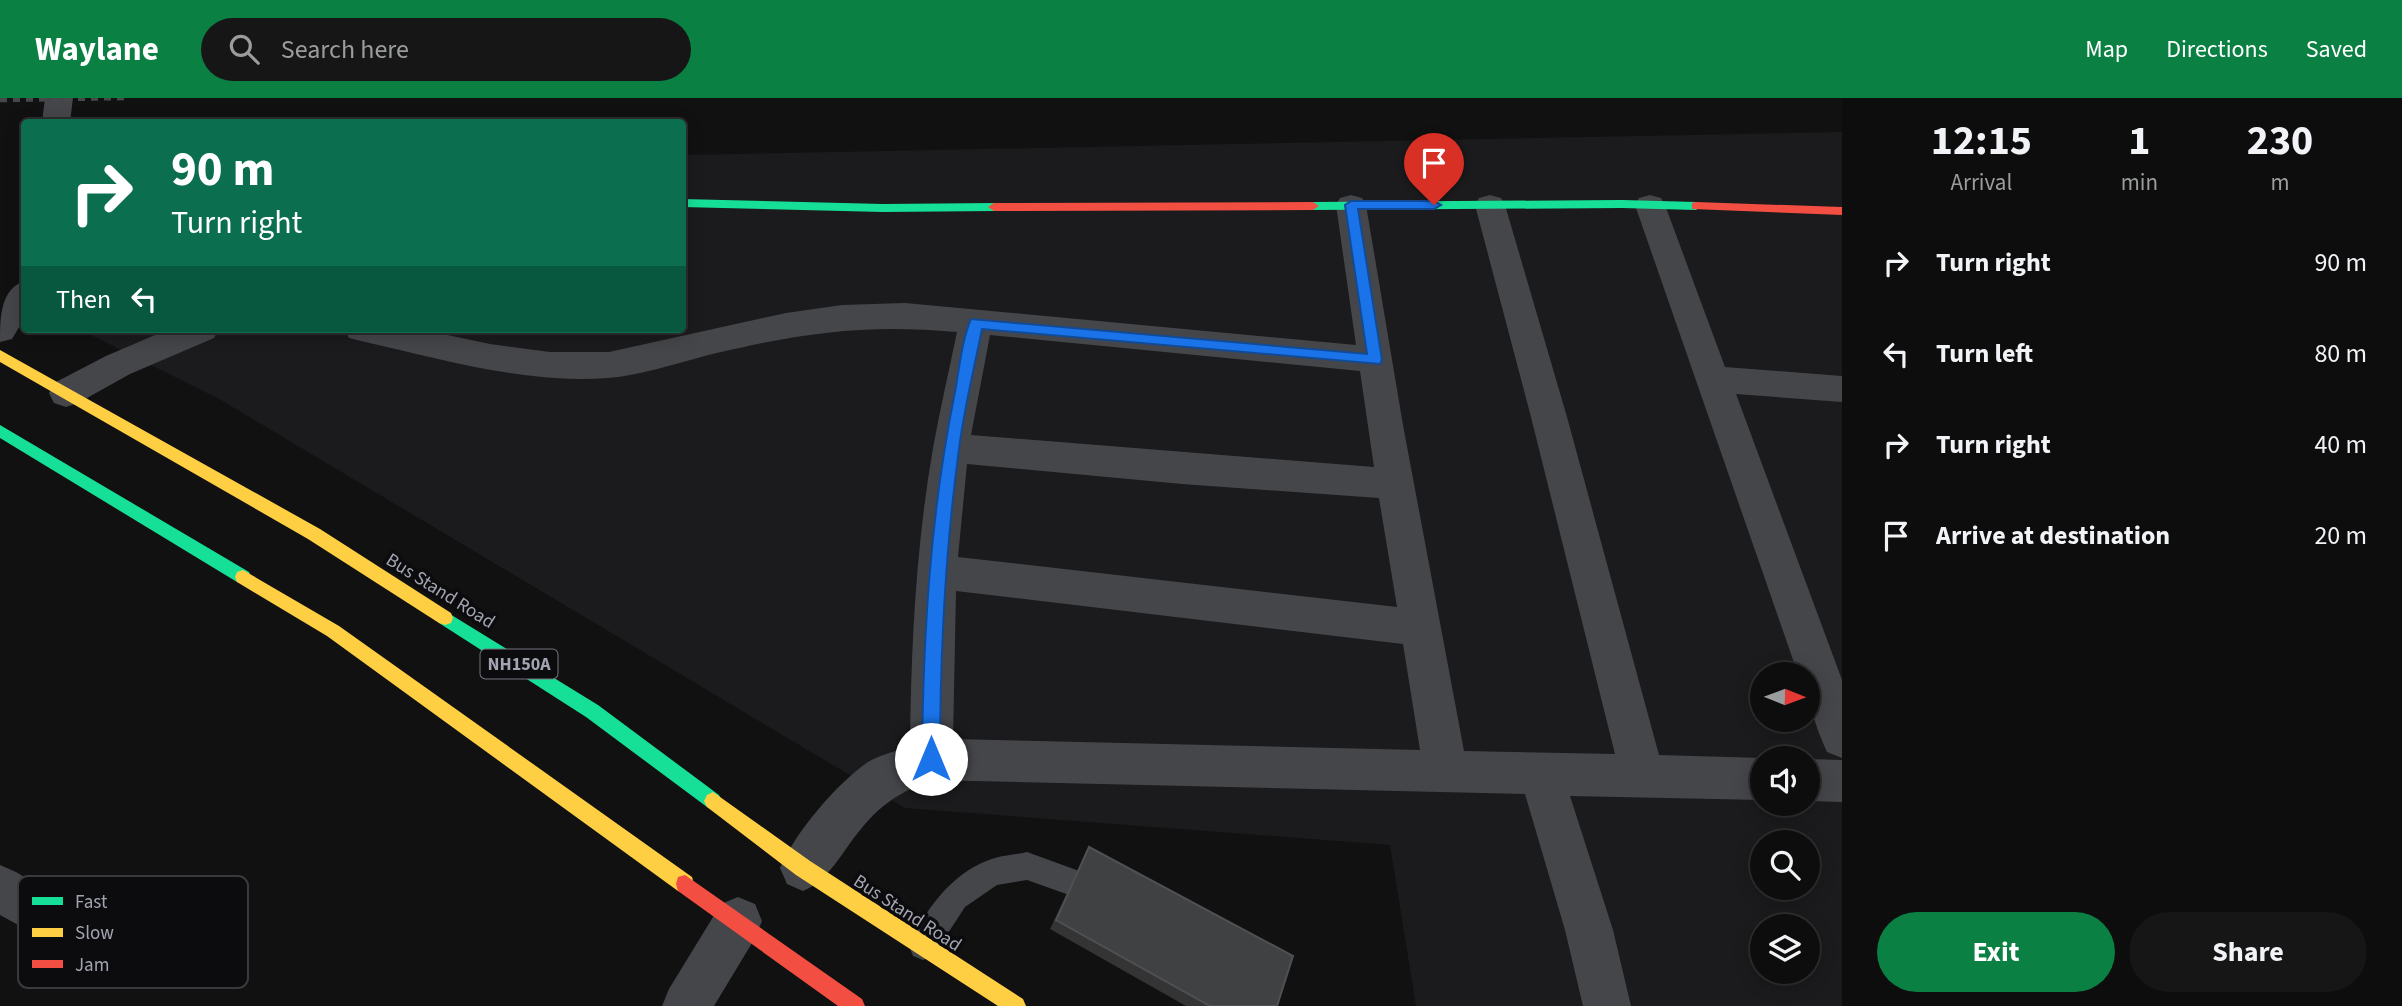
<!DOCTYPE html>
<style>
body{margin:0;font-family:"Source Sans 3",sans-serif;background:#161616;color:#f1f3f6;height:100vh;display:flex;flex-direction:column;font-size:26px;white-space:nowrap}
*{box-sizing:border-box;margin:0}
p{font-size:23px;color:#9a9c9d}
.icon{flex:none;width:38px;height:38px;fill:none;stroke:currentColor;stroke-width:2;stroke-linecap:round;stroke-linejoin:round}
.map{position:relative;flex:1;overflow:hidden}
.side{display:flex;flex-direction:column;background:#0d0d0d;width:560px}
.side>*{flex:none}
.banner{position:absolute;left:21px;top:21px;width:665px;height:214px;border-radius:7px;box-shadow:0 4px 18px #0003,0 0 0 2px #2d2d2e;background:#0b6e4f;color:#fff;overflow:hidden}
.needle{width:46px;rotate:91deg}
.fabs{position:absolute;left:1750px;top:564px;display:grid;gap:14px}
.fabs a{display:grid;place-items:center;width:70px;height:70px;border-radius:50%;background:#0d0d0d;box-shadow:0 4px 18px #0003,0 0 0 2px #2d2d2e;font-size:35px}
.pin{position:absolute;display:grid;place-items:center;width:60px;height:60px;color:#fff;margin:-72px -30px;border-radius:50% 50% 50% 0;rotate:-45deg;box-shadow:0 0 7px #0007}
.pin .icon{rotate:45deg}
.me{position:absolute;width:77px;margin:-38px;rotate:0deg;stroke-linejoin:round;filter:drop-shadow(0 0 5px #0008)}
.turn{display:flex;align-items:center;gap:24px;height:147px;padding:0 35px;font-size:32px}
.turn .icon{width:91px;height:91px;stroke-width:2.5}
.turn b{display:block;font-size:49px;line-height:60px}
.then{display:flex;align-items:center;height:66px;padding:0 35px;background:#0003;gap:14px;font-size:26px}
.eta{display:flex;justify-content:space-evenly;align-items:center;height:119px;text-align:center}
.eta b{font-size:42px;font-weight:700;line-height:49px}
.action{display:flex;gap:14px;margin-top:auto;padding:14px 35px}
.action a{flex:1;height:80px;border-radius:42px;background:#0b8043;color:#fff;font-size:28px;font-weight:700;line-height:80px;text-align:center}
.action a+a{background:#161616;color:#f1f3f6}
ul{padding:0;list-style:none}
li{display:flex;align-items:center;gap:21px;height:91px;padding:0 35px}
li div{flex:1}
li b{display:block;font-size:26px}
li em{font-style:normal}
header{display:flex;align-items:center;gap:42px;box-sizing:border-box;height:98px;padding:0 35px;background:#0b8043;color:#fff}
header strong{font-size:33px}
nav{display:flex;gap:38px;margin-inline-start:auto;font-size:24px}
.search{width:490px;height:63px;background:#161616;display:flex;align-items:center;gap:18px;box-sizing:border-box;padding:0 24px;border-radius:38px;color:#9a9c9d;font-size:26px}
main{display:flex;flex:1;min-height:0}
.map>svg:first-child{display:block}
.built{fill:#1b1b1d;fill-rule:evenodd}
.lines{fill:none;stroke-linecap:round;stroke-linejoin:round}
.lane{fill:#45464a;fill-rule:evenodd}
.street{fill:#45464a;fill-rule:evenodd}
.fast{fill:#16e098;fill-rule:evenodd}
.slow{fill:#ffcf43;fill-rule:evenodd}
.jam{fill:#f24e42;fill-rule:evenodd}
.rail{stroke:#47484a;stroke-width:4.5;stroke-dasharray:7 6;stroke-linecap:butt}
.wall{fill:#343435}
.building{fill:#404143;stroke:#4f5054;stroke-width:2}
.route{fill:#1a73e8;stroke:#114b97;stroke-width:2}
.labels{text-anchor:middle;stroke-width:7;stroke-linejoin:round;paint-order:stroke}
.shield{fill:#0c0b0d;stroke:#757780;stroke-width:2}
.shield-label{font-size:18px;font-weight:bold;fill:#a2a5b1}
.street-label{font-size:19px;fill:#a2a5b1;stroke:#0c0b0d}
.key{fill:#0c0b0d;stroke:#39393e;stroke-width:2}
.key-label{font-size:19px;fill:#a2a5b1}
</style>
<header>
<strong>Waylane</strong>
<div class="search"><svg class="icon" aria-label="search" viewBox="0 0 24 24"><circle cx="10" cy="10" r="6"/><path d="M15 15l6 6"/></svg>Search here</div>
<nav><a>Map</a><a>Directions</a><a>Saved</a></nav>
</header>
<main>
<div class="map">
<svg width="1842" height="908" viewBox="0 0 1842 908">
<rect width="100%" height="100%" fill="#111"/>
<path class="built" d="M 1842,34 L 1842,908 L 1416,908 L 1390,747 L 905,710 L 219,301 L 79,231 L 682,231 L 683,57 ZM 1762,576 L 1808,576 L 1808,621 L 1762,621 ZM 1762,660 L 1808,660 L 1808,705 L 1762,705 ZM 1762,744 L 1808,744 L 1808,789 L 1762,789 ZM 1762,828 L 1808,828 L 1808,873 L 1762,873 Z"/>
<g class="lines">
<path class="lane" d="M 1027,754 L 1082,774 L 1086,784 L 1082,794 L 1072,798 L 1027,782 L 997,787 L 965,809 L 933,858 L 923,862 L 913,858 L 909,848 C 924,813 952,775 989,762 C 1001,757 1015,757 1027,754 Z"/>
<g class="street">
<path d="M 45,0 L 73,0 L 70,24 L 42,24 Z"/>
<path d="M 1351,97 L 1362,100 L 1366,107 L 1403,327 L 1464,653 L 1615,656 L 1531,319 L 1475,107 L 1479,100 L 1490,97 L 1501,100 L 1505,107 L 1567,319 L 1659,657 L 1762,660 L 1762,702 L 1570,698 L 1613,832 L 1631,908 L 1583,908 L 1565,832 L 1525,696 L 931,682 C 901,694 882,705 861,731 C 842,753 830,782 803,793 L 787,786 L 780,770 C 794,736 837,685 868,664 C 880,657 896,653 910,648 C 911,548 916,448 933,350 C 940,311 949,273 957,234 C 869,226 807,234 721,254 C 686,262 641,278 607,280 C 524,286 441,261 361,243 L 349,240 L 344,231 L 419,231 L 490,246 L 550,254 L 609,254 L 786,215 L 842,207 L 905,205 L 1356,247 L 1336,107 L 1340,100 ZM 990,237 L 1360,273 L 1374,369 L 971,337 ZM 967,366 L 1182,386 L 1379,400 L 1397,509 L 958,459 ZM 956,493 L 1403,546 L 1420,652 L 953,641 Z"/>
<path d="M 1650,97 L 1661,100 L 1665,107 L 1725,269 L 1842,278 L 1842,304 L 1736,296 L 1842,582 L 1842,660 L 1827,654 C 1815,628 1808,605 1808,576 L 1798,576 L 1635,107 L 1639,100 Z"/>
<path d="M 24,183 L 24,221 L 12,241 L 0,244 C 0,220 0,192 24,183 Z"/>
<path d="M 169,231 L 219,231 L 214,240 L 130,276 L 78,305 L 66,309 L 54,305 L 49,295 L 54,285 L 106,258 Z"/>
<path d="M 1808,661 L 1842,662 L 1842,704 L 1808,703 Z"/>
<path d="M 0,767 L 16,774 L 59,800 L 65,817 L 59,834 L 42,840 L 0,817 Z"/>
<path d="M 738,799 L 755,806 L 762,823 L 755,840 L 714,908 L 662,908 L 669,891 L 721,806 Z"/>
</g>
<g class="fast">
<path d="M 682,101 L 883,106 L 994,105 L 1000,109 L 994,113 L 883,114 L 682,109 Z"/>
<path d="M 1622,102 L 1696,104 L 1702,108 L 1696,112 L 1622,110 L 1313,112 L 1307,108 L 1313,104 Z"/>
<path d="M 0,327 L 249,474 L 251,479 L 249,484 L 243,486 L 237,484 L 0,340 Z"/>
<path d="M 445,513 L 598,607 L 719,697 L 722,703 L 719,709 L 713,712 L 707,709 L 586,619 L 439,525 L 437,520 L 439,515 Z"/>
</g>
<g class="slow">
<path d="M 0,252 L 320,431 L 451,515 L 453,520 L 451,525 L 445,527 L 439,525 L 308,441 L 0,264 Z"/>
<path d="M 243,472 L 339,528 L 692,779 L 694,786 L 692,793 L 685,795 L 678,793 L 327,538 L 237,484 L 235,479 L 237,474 Z"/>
<path d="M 713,694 L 810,763 L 1023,901 L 1026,908 L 998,908 L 796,777 L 707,709 L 704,703 L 707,697 Z"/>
</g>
<g class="jam">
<path d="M 1313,104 L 1319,108 L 1313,112 L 994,113 L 988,109 L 994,105 Z"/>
<path d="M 1696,104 L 1842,109 L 1842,117 L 1692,111 L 1692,105 Z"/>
<path d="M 685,777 L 862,901 L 865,908 L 838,908 L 678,793 L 676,786 L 678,779 Z"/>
</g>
<path class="rail" d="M 0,2 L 127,0"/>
</g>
<path class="wall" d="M 1089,749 L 1277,908 L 1186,908 L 1050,831 Z"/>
<path class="building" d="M 1089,749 L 1293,858 L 1277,908 L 1210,908 L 1056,822 Z"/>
<path class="route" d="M 1351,103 L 1434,103 L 1441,107 L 1434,111 L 1358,111 L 1382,262 L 1380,266 L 982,231 C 974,271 964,311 959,351 C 945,454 940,557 940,661 L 938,667 L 931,669 L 925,667 L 922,661 C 923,539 930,419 954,299 C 959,275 961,244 971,221 L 1367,256 L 1345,107 Z"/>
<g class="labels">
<rect class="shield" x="480.5" y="551.5" width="77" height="29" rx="5"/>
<g class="shield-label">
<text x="519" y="572">NH150A</text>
</g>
<g class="street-label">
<text transform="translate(441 492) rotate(32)" y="7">Bus Stand Road</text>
<text transform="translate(908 814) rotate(33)" y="7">Bus Stand Road</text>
</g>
</g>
<rect x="18" y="778" width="230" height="112" rx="10" class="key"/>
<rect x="32" y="799" width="31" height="8" fill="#16e098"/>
<rect x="32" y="830" width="31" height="9" fill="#ffcf43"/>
<rect x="32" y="862" width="31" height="8" fill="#f24e42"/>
<g class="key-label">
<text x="75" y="810">Fast</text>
<text x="75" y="841">Slow</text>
<text x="75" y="873">Jam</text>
</g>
</svg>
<div class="fabs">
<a><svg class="needle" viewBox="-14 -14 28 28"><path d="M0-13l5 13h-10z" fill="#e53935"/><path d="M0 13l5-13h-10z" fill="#9a9c9d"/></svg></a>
<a><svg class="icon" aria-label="sound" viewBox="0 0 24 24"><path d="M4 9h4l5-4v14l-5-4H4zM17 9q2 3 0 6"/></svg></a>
<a><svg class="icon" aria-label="search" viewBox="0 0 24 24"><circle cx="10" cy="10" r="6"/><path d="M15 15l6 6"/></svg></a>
<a><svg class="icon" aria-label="layers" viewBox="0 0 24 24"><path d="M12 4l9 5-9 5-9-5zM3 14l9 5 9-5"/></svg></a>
</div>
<div class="pin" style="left:1434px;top:107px;background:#d93025"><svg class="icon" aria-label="arrive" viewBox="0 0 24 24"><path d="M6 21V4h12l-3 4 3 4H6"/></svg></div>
<svg class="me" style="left:931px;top:661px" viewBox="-20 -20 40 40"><circle r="19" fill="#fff"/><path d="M0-13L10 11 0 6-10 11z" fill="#1a73e8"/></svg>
<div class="banner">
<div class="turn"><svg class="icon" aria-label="right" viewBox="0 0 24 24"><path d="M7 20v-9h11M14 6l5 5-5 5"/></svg><div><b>90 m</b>Turn right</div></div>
<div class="then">Then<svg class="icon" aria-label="left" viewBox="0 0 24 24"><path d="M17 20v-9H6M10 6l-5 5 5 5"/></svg></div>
</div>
</div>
<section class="side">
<div class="eta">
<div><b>12:15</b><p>Arrival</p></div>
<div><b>1</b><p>min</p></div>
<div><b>230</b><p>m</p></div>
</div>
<ul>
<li><svg class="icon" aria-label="right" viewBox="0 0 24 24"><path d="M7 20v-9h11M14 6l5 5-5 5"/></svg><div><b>Turn right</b></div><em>90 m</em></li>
<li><svg class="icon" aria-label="left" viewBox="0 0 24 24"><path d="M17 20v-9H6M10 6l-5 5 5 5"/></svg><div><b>Turn left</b></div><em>80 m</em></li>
<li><svg class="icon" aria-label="right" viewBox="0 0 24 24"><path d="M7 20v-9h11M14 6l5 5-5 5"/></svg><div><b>Turn right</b></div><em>40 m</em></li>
<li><svg class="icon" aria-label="arrive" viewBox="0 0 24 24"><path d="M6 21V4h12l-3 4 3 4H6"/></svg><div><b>Arrive at destination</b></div><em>20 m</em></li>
</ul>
<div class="action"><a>Exit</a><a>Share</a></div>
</section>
</main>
